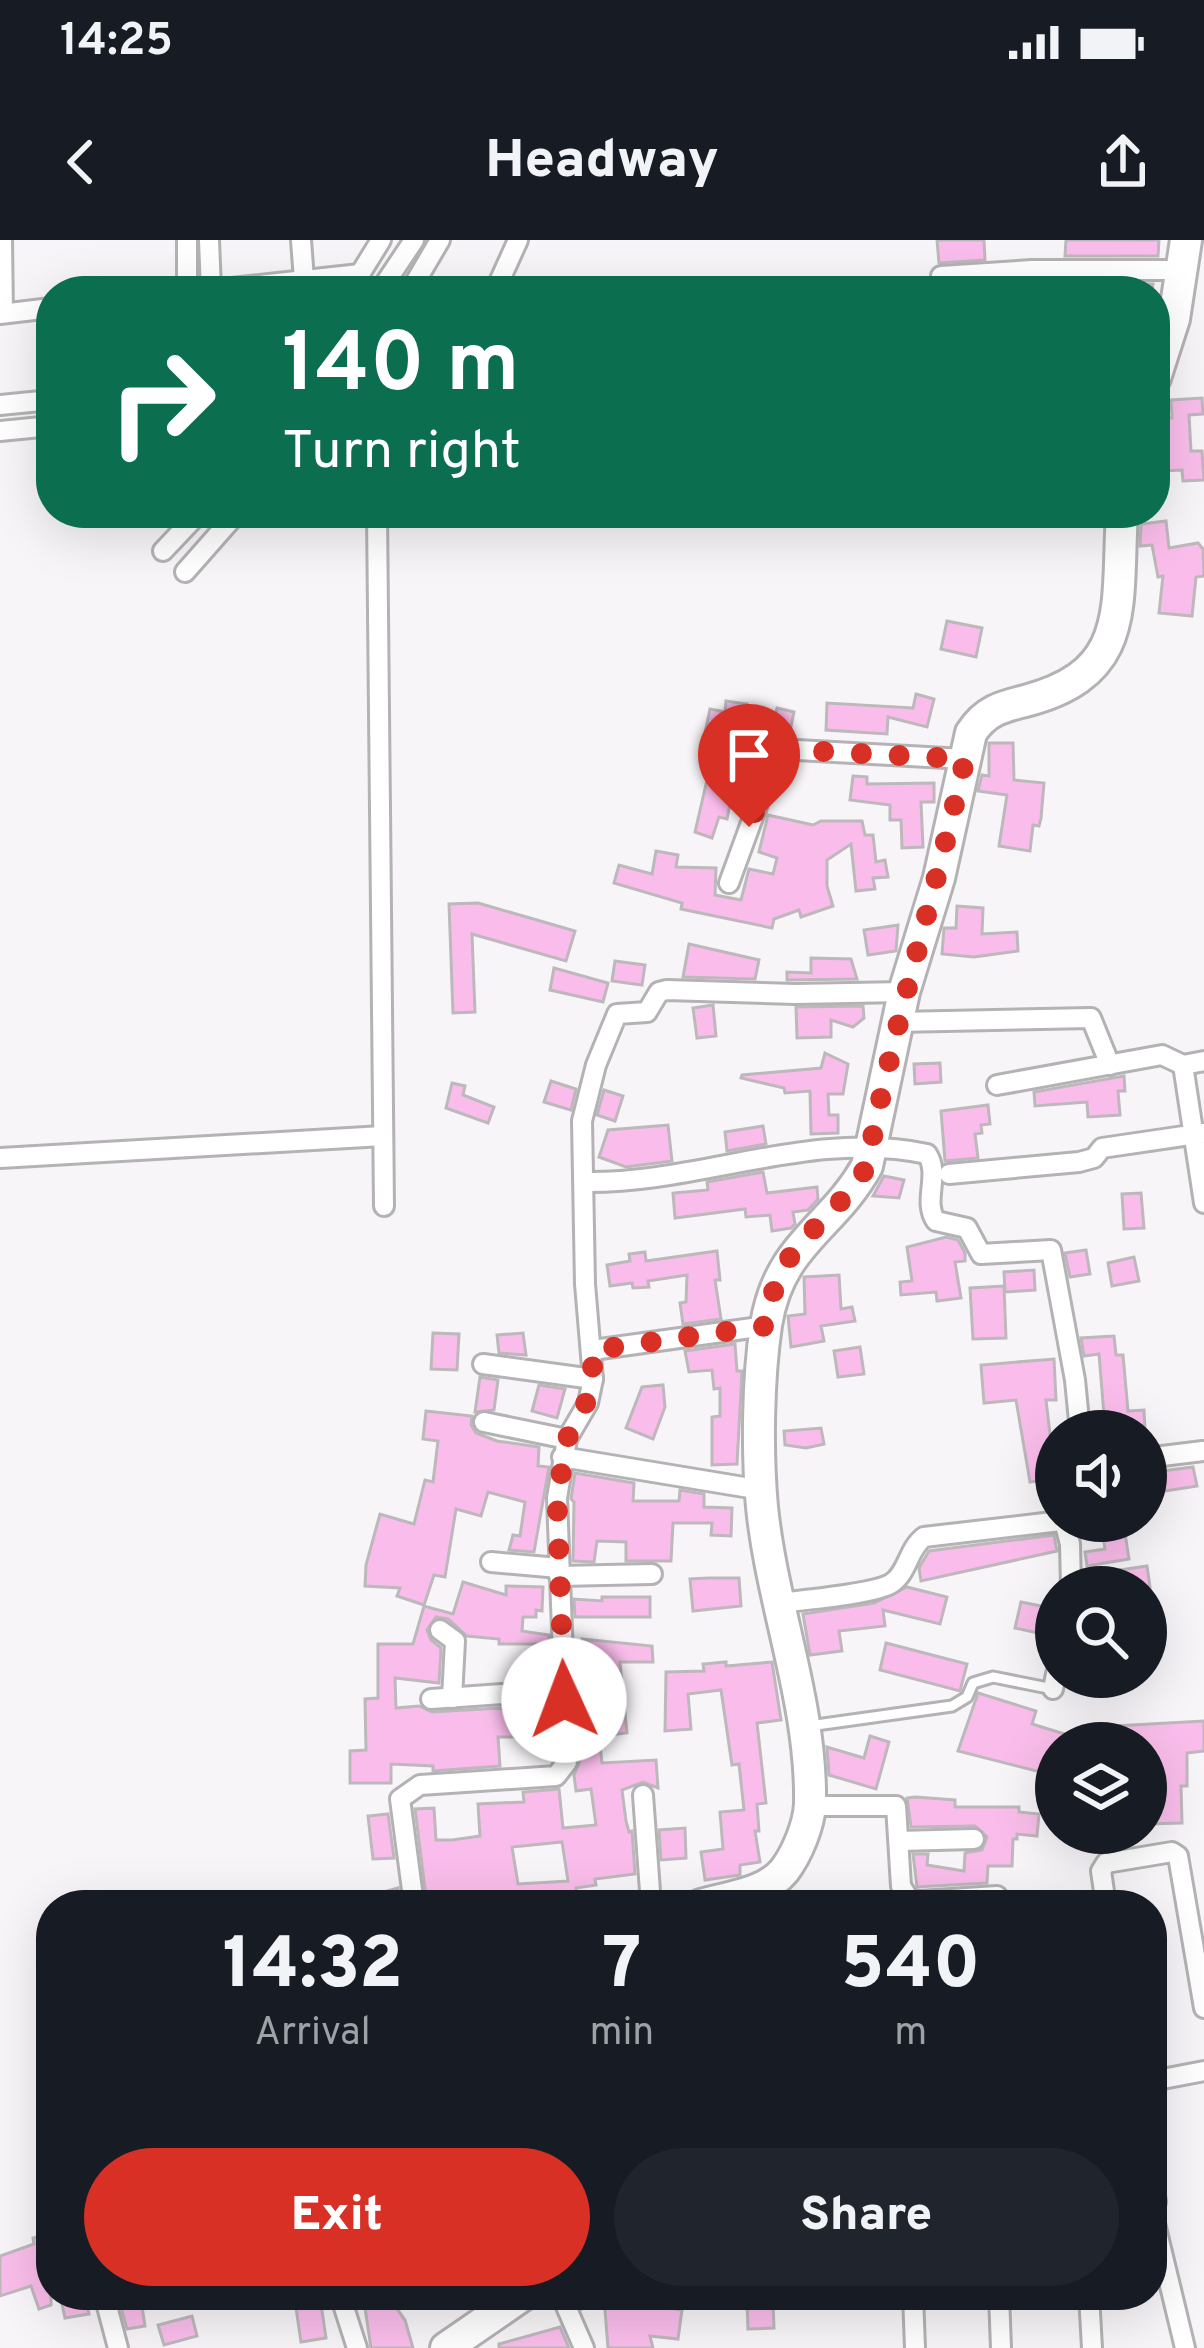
<!DOCTYPE html>
<style>
body{margin:0;font-family:Overpass,sans-serif;background:#20242c;color:#f1f3f6;height:100vh;display:flex;flex-direction:column;font-size:45px;white-space:nowrap}
*{box-sizing:border-box;margin:0}
p{font-size:39px;color:#9ea1a6}
.icon{flex:none;width:66px;height:66px;fill:none;stroke:currentColor;stroke-width:2;stroke-linecap:round;stroke-linejoin:round}
.map{position:relative;flex:1;overflow:hidden}
.panel{position:absolute;left:36px;top:1650px;width:1131px;height:420px;display:flex;flex-direction:column;background:#171b24;border-radius:48px;box-shadow:0 12px 48px #0002}
.panel>*{flex:none}
.hud{position:absolute;left:36px;top:36px;width:1134px;height:252px;border-radius:48px;box-shadow:0 12px 48px #0002;background:#0b6e4f;color:#fff;overflow:hidden}
.fabs{position:absolute;left:1035px;top:1170px;display:grid;gap:24px}
.fabs a{display:grid;place-items:center;width:132px;height:132px;border-radius:50%;background:#171b24;box-shadow:0 12px 48px #0002;font-size:60px}
.pin{position:absolute;display:grid;place-items:center;width:102px;height:102px;color:#fff;margin:-123px -51px;border-radius:50% 50% 50% 0;rotate:-45deg;box-shadow:0 0 12px #0007}
.pin .icon{rotate:45deg}
.me{position:absolute;width:132px;margin:-66px;rotate:358deg;stroke-linejoin:round;filter:drop-shadow(0 0 9px #0008)}
.turn{display:flex;align-items:center;gap:42px;height:252px;padding:0 48px;font-size:54px}
.turn .icon{width:156px;height:156px;stroke-width:2.5}
.turn b{display:block;font-size:84px;line-height:102px}
.eta{display:flex;justify-content:space-evenly;align-items:center;height:204px;text-align:center}
.eta b{font-size:72px;font-weight:800;line-height:84px}
.button{display:flex;gap:24px;margin-top:auto;padding:24px 48px}
.button a{flex:1;height:138px;border-radius:72px;background:#d93025;color:#fff;font-size:48px;font-weight:800;line-height:138px;text-align:center}
.button a+a{background:#20242c;color:#f1f3f6}
.status{display:flex;justify-content:space-between;align-items:center;height:84px;padding:0 60px;background:#171b24;direction:ltr}
.status svg{height:33px;fill:currentColor}
header{display:flex;justify-content:space-between;align-items:center;height:156px;padding:0 48px;background:#171b24;font-size:54px;font-weight:800}
.map>svg:first-child{display:block}
.building{fill:#fabdeb;stroke:#bdb8bc;stroke-width:3;fill-rule:evenodd}
.lines{fill:none;stroke-linecap:round;stroke-linejoin:round}
.lane-casing{stroke:#b5b2b6;stroke-width:15}
.street-casing{stroke:#b5b2b6;stroke-width:24}
.primary-casing{stroke:#b5b2b6;stroke-width:36}
.lane{stroke:#fff;stroke-width:9}
.street{stroke:#fff;stroke-width:18}
.primary{stroke:#fff;stroke-width:30}
.route{stroke:#d93025;stroke-width:21;stroke-dasharray:0 37.8}
</style>
<div class="status"><b>14:25</b><svg viewBox="0 0 49 12"><path d="M0 12V9h3v3zM5 12V6h3v6zM10 12V3h3v9zM15 12V0h3v12zM26 1h20v11H26zM47 4h2v5h-2z"/></svg></div>
<header><svg class="icon" aria-label="back" viewBox="0 0 24 24"><path d="M15 5l-7 7 7 7"/></svg>Headway<svg class="icon" aria-label="share" viewBox="0 0 24 24"><path d="M12 15V3M7 8l5-5 5 5M5 13v7h14v-7"/></svg></header>
<div class="map">
<svg width="1204" height="2108" viewBox="0 0 1204 2108">
<rect width="100%" height="100%" fill="#f8f5f9"/>
<g class="building">
<path d="M 937,0 L 984,0 L 985,20 L 939,23 Z"/>
<path d="M 1066,0 L 1159,0 L 1158,16 L 1065,16 Z"/>
<path d="M 1062,44 L 1153,44 L 1152,51 L 1061,51 Z"/>
<path d="M 1202,158 L 1203,174 L 1189,175 L 1191,211 L 1202,211 L 1204,240 L 1183,241 L 1182,230 L 1163,231 L 1162,212 L 1167,212 L 1165,178 L 1172,178 L 1171,160 Z"/>
<path d="M 1166,281 L 1169,308 L 1198,303 L 1203,309 L 1204,336 L 1196,337 L 1192,376 L 1159,373 L 1163,336 L 1158,337 L 1152,305 L 1140,306 L 1141,284 Z"/>
<path d="M 947,381 L 982,388 L 976,417 L 941,409 Z"/>
<path d="M 916,454 L 934,459 L 927,487 L 888,477 L 887,494 L 826,490 L 827,463 L 913,468 Z"/>
<path d="M 726,461 L 747,464 L 742,496 L 705,493 L 710,469 L 725,472 Z"/>
<path d="M 777,468 L 794,472 L 789,496 L 770,498 Z"/>
<path d="M 989,503 L 1013,503 L 1014,540 L 1044,543 L 1041,578 L 1039,586 L 1033,585 L 1030,611 L 999,606 L 1007,555 L 978,551 L 982,535 L 989,536 Z"/>
<path d="M 710,527 L 749,534 L 744,561 L 731,559 L 727,579 L 719,577 L 712,598 L 695,592 Z"/>
<path d="M 853,536 L 867,537 L 867,544 L 934,543 L 934,562 L 921,562 L 923,607 L 902,608 L 901,580 L 890,580 L 890,565 L 850,560 Z"/>
<path d="M 768,575 L 813,585 L 821,581 L 862,581 L 865,595 L 873,595 L 876,622 L 885,620 L 888,637 L 873,638 L 875,649 L 856,651 L 851,604 L 827,620 L 827,646 L 833,666 L 801,677 L 799,670 L 774,679 L 772,688 L 681,669 L 682,663 L 614,643 L 619,625 L 652,634 L 656,611 L 678,615 L 676,627 L 716,628 L 715,655 L 741,660 L 749,629 L 773,634 L 777,618 L 759,612 Z"/>
<path d="M 478,663 L 575,691 L 566,721 L 472,694 L 475,772 L 453,773 L 449,664 Z"/>
<path d="M 957,666 L 983,668 L 982,694 L 1017,692 L 1018,711 L 974,717 L 942,714 L 944,688 L 956,688 Z"/>
<path d="M 898,685 L 896,711 L 868,715 L 864,690 Z"/>
<path d="M 689,704 L 759,720 L 755,739 L 683,737 Z"/>
<path d="M 811,718 L 851,719 L 857,739 L 787,740 L 787,732 L 811,733 Z"/>
<path d="M 615,721 L 645,725 L 642,745 L 612,741 Z"/>
<path d="M 554,728 L 608,743 L 603,762 L 550,750 Z"/>
<path d="M 713,765 L 716,796 L 697,798 L 693,768 Z"/>
<path d="M 863,766 L 864,778 L 853,787 L 831,780 L 831,797 L 797,798 L 796,767 Z"/>
<path d="M 825,813 L 848,824 L 843,854 L 828,854 L 829,875 L 838,875 L 838,893 L 811,894 L 810,851 L 785,853 L 784,848 L 741,838 L 742,835 L 821,828 Z"/>
<path d="M 940,823 L 941,842 L 915,844 L 914,824 Z"/>
<path d="M 1124,836 L 1125,851 L 1118,851 L 1120,875 L 1088,877 L 1087,862 L 1035,866 L 1034,852 Z"/>
<path d="M 551,841 L 576,849 L 571,870 L 544,862 Z"/>
<path d="M 452,843 L 465,846 L 463,855 L 494,867 L 488,883 L 446,868 Z"/>
<path d="M 604,850 L 623,856 L 615,881 L 597,875 Z"/>
<path d="M 988,865 L 990,884 L 981,885 L 982,893 L 975,894 L 978,918 L 945,921 L 941,871 Z"/>
<path d="M 668,885 L 672,921 L 626,927 L 599,917 L 608,890 Z"/>
<path d="M 763,886 L 766,904 L 727,911 L 725,892 Z"/>
<path d="M 763,932 L 767,953 L 817,947 L 818,959 L 808,970 L 793,972 L 795,984 L 791,988 L 772,991 L 770,975 L 746,977 L 745,969 L 675,978 L 673,953 L 708,950 L 707,942 Z"/>
<path d="M 884,936 L 904,940 L 899,958 L 873,956 Z"/>
<path d="M 1141,953 L 1144,988 L 1124,989 L 1122,954 Z"/>
<path d="M 946,997 L 958,1000 L 965,1013 L 965,1021 L 955,1022 L 961,1058 L 937,1061 L 936,1052 L 901,1055 L 900,1042 L 912,1041 L 907,1007 Z"/>
<path d="M 1086,1010 L 1090,1034 L 1070,1037 L 1065,1013 Z"/>
<path d="M 717,1011 L 720,1040 L 715,1040 L 721,1079 L 683,1084 L 680,1063 L 686,1062 L 687,1035 L 648,1041 L 649,1047 L 633,1048 L 632,1043 L 610,1046 L 607,1025 L 630,1021 L 629,1014 L 645,1012 L 646,1021 Z"/>
<path d="M 1134,1017 L 1139,1041 L 1112,1046 L 1108,1023 Z"/>
<path d="M 1034,1030 L 1035,1050 L 1005,1052 L 1004,1032 Z"/>
<path d="M 839,1035 L 841,1069 L 852,1067 L 855,1081 L 821,1086 L 824,1101 L 791,1107 L 788,1076 L 805,1074 L 804,1037 Z"/>
<path d="M 1004,1046 L 1006,1098 L 973,1099 L 970,1048 Z"/>
<path d="M 433,1093 L 459,1094 L 457,1130 L 431,1129 Z"/>
<path d="M 523,1093 L 526,1115 L 499,1113 L 497,1095 Z"/>
<path d="M 1114,1096 L 1116,1115 L 1123,1115 L 1128,1171 L 1144,1170 L 1145,1191 L 1100,1191 L 1098,1176 L 1104,1175 L 1099,1114 L 1084,1116 L 1081,1098 Z"/>
<path d="M 735,1104 L 737,1131 L 742,1131 L 737,1224 L 712,1225 L 712,1177 L 720,1176 L 720,1148 L 714,1149 L 712,1130 L 689,1132 L 685,1111 Z"/>
<path d="M 860,1107 L 864,1134 L 838,1137 L 834,1111 Z"/>
<path d="M 1054,1119 L 1056,1160 L 1046,1160 L 1052,1211 L 1056,1210 L 1056,1238 L 1030,1242 L 1016,1160 L 984,1163 L 981,1125 Z"/>
<path d="M 480,1137 L 498,1140 L 494,1170 L 475,1172 Z"/>
<path d="M 539,1145 L 565,1149 L 557,1178 L 532,1171 Z"/>
<path d="M 663,1145 L 665,1167 L 653,1199 L 626,1188 L 642,1147 Z"/>
<path d="M 426,1171 L 472,1176 L 471,1185 L 476,1193 L 497,1201 L 539,1207 L 538,1226 L 549,1227 L 534,1312 L 509,1310 L 513,1295 L 520,1296 L 525,1262 L 488,1252 L 481,1276 L 456,1269 L 445,1337 L 434,1335 L 424,1365 L 397,1356 L 400,1348 L 365,1346 L 366,1325 L 380,1274 L 414,1284 L 425,1240 L 433,1242 L 438,1201 L 423,1199 Z"/>
<path d="M 821,1188 L 824,1204 L 806,1208 L 785,1205 L 784,1191 Z"/>
<path d="M 1193,1227 L 1197,1246 L 1146,1254 L 1146,1233 Z"/>
<path d="M 575,1233 L 634,1243 L 633,1261 L 679,1261 L 680,1250 L 704,1254 L 704,1267 L 732,1268 L 731,1296 L 711,1295 L 712,1283 L 673,1283 L 671,1321 L 626,1321 L 626,1302 L 597,1301 L 594,1322 L 573,1321 L 574,1262 L 571,1259 Z"/>
<path d="M 1125,1293 L 1129,1319 L 1087,1326 L 1085,1312 L 1105,1309 L 1103,1296 Z"/>
<path d="M 1054,1295 L 1057,1311 L 921,1341 L 919,1328 L 929,1311 Z"/>
<path d="M 1147,1326 L 1150,1347 L 1123,1347 L 1120,1330 Z"/>
<path d="M 708,1338 L 739,1338 L 741,1366 L 693,1371 L 690,1339 Z"/>
<path d="M 463,1342 L 506,1355 L 506,1346 L 543,1347 L 542,1371 L 536,1370 L 536,1377 L 523,1377 L 522,1391 L 549,1395 L 549,1404 L 499,1404 L 499,1399 L 467,1396 L 448,1379 L 436,1377 L 427,1390 L 431,1400 L 441,1408 L 439,1443 L 395,1438 L 396,1468 L 419,1466 L 432,1472 L 500,1468 L 525,1477 L 552,1475 L 552,1480 L 540,1479 L 541,1497 L 498,1497 L 500,1526 L 433,1531 L 433,1526 L 391,1524 L 391,1543 L 350,1543 L 350,1511 L 366,1510 L 365,1459 L 378,1458 L 378,1404 L 413,1404 L 424,1366 L 453,1374 Z"/>
<path d="M 907,1347 L 947,1357 L 940,1384 L 883,1370 L 885,1386 L 839,1391 L 842,1411 L 810,1415 L 803,1374 L 874,1363 Z"/>
<path d="M 602,1357 L 650,1357 L 650,1377 L 575,1377 L 574,1359 L 602,1361 Z"/>
<path d="M 1021,1362 L 1056,1369 L 1056,1397 L 1015,1388 Z"/>
<path d="M 582,1399 L 652,1406 L 653,1422 L 620,1422 L 627,1493 L 599,1496 L 602,1523 L 656,1520 L 658,1548 L 643,1542 L 622,1550 L 626,1581 L 629,1592 L 632,1591 L 635,1634 L 595,1639 L 596,1645 L 576,1648 L 578,1665 L 517,1665 L 517,1653 L 468,1665 L 427,1665 L 415,1569 L 434,1568 L 436,1600 L 452,1600 L 480,1596 L 478,1564 L 524,1562 L 523,1552 L 559,1549 L 563,1588 L 596,1585 L 591,1549 L 576,1551 L 574,1535 L 580,1521 L 578,1465 L 584,1464 L 585,1447 L 591,1446 L 594,1416 L 580,1414 ZM 562,1602 L 568,1641 L 518,1644 L 512,1607 Z"/>
<path d="M 886,1403 L 967,1424 L 960,1451 L 880,1430 Z"/>
<path d="M 726,1422 L 726,1426 L 772,1422 L 781,1480 L 757,1483 L 766,1563 L 757,1564 L 759,1591 L 755,1591 L 760,1622 L 740,1625 L 740,1635 L 705,1640 L 701,1612 L 723,1609 L 720,1572 L 744,1570 L 739,1524 L 732,1525 L 721,1450 L 688,1454 L 691,1489 L 665,1491 L 666,1432 L 704,1431 L 703,1424 Z"/>
<path d="M 978,1453 L 1036,1471 L 1032,1484 L 1084,1500 L 1083,1503 L 1056,1503 L 1056,1536 L 958,1511 Z"/>
<path d="M 1204,1481 L 1204,1511 L 1187,1513 L 1187,1546 L 1181,1546 L 1182,1583 L 1148,1584 L 1147,1553 L 1154,1553 L 1154,1514 L 1146,1515 L 1146,1503 L 1098,1503 L 1097,1487 Z"/>
<path d="M 870,1496 L 889,1502 L 876,1549 L 829,1535 L 827,1507 L 864,1518 Z"/>
<path d="M 915,1557 L 955,1560 L 955,1567 L 1019,1567 L 1019,1572 L 1039,1574 L 1037,1596 L 1017,1594 L 1017,1599 L 1013,1599 L 1012,1626 L 988,1626 L 987,1643 L 917,1647 L 913,1614 L 928,1614 L 927,1625 L 964,1631 L 965,1613 L 982,1610 L 987,1597 L 975,1586 L 911,1587 L 907,1558 Z"/>
<path d="M 388,1574 L 394,1618 L 373,1619 L 368,1576 Z"/>
<path d="M 685,1588 L 686,1618 L 661,1620 L 659,1590 Z"/>
<path d="M 398,1648 L 400,1665 L 353,1665 L 352,1661 Z"/>
<path d="M 51,1993 L 51,2013 L 38,2017 L 47,2047 L 51,2045 L 51,2065 L 39,2069 L 31,2046 L 0,2056 L 0,2016 L 34,2004 L 33,1998 Z"/>
<path d="M 60,2055 L 85,2055 L 89,2074 L 65,2078 Z"/>
<path d="M 375,2055 L 387,2055 L 405,2080 L 413,2108 L 371,2108 L 365,2068 L 377,2066 Z"/>
<path d="M 576,2055 L 651,2055 L 651,2066 L 682,2070 L 678,2099 L 650,2096 L 653,2108 L 608,2108 L 604,2058 L 582,2069 Z"/>
<path d="M 141,2060 L 145,2086 L 127,2089 L 120,2064 Z"/>
<path d="M 773,2062 L 774,2088 L 748,2089 L 747,2063 Z"/>
<path d="M 321,2064 L 326,2098 L 301,2102 L 296,2068 Z"/>
<path d="M 192,2076 L 197,2096 L 164,2105 L 158,2085 Z"/>
<path d="M 560,2087 L 569,2108 L 499,2108 L 499,2104 Z"/>
</g>
<g class="lines">
<g class="lane-casing">
<path id="lane" d="M 809,1486 L 952,1466 L 967,1457 L 973,1443 L 993,1437 L 1053,1449"/>
</g>
<g class="street-casing">
<g id="street">
<path d="M 2,0 L 3,73"/>
<path d="M 187,0 L 187,51"/>
<path d="M 209,0 L 211,50"/>
<path d="M 301,0 L 304,40"/>
<path d="M 941,36 L 1032,30 L 1183,30"/>
<path d="M 204,51 L 360,34 L 381,0"/>
<path d="M 380,51 L 414,0"/>
<path d="M 410,51 L 440,0"/>
<path d="M 495,51 L 518,0"/>
<path d="M 0,74 L 51,68"/>
<path d="M 0,165 L 51,160"/>
<path d="M 0,191 L 51,186"/>
<path d="M 377,273 L 384,966"/>
<path d="M 163,311 L 199,273"/>
<path d="M 185,332 L 237,273"/>
<path d="M 729,643 L 778,509 L 965,519"/>
<path d="M 897,782 L 1091,778 L 1110,825"/>
<path d="M 1183,825 L 1204,963"/>
<path d="M 997,845 L 1162,815 L 1183,825 L 1204,821"/>
<path d="M 0,918 L 383,896"/>
<path d="M 949,934 L 1079,922 L 1094,918 L 1102,908 L 1204,893"/>
<path d="M 584,942 C 699,944 812,889 927,914 C 941,935 922,961 936,981 L 967,988 L 981,1014 L 1051,1010 L 1075,1140 L 1080,1191"/>
<path d="M 593,1110 L 766,1086"/>
<path d="M 483,1124 L 593,1139"/>
<path d="M 484,1182 L 567,1199"/>
<path d="M 562,1217 L 762,1250"/>
<path d="M 1146,1218 L 1203,1211"/>
<path d="M 1064,1281 L 1070,1304 L 1071,1347"/>
<path d="M 491,1322 L 559,1328"/>
<path d="M 559,1336 L 652,1334"/>
<path d="M 779,1363 C 803,1360 876,1354 892,1343 C 908,1332 908,1309 924,1297 L 1061,1281"/>
<path d="M 440,1390 L 455,1401 L 452,1458"/>
<path d="M 1053,1449 L 1056,1434"/>
<path d="M 431,1459 L 502,1454 L 525,1464 L 564,1460"/>
<path d="M 643,1555 L 651,1665"/>
<path d="M 810,1566 L 896,1566 L 901,1646 L 909,1659 L 920,1661 L 997,1656"/>
<path d="M 899,1601 L 974,1599"/>
<path d="M 414,1665 L 400,1559 L 420,1545 L 556,1536 L 567,1522 L 557,1258 L 567,1199 L 588,1163 L 593,1139 L 585,1044 L 582,881 L 596,825 L 617,774 L 647,772 L 659,752 L 667,750 L 795,754 L 904,752"/>
<path d="M 1106,1665 L 1101,1631 L 1106,1623 L 1172,1612 L 1178,1616 L 1204,1768"/>
<path d="M 1152,1841 L 1204,1831"/>
<path d="M 1152,1936 L 1156,1962 L 1152,1971 L 1185,2108"/>
<path d="M 104,2055 L 118,2108"/>
<path d="M 340,2055 L 357,2108"/>
<path d="M 561,2055 L 584,2108"/>
<path d="M 913,2055 L 915,2108"/>
<path d="M 999,2055 L 1001,2108"/>
<path d="M 1089,2055 L 1092,2108"/>
</g>
</g>
<g class="primary-casing">
<g id="primary">
<path d="M 1155,138 L 1174,79 L 1186,0"/>
<path d="M 701,1665 C 728,1657 765,1654 784,1631 C 797,1614 809,1585 810,1564 C 812,1463 772,1366 762,1267 C 757,1212 758,1139 766,1085 C 779,1003 832,989 867,926 L 904,752 L 939,638 L 971,493 C 985,471 1001,467 1025,461 C 1133,433 1116,366 1122,273"/>
<path d="M 446,2108 L 523,2055"/>
</g>
</g>
<use href="#lane" class="lane"/>
<use href="#street" class="street"/>
<use href="#primary" class="primary"/>
</g>
<g class="lines">
<path class="route" d="M 564,1460 L 557,1258 L 567,1199 L 592,1151 L 593,1110 L 766,1086 C 770,1067 773,1047 782,1030 C 804,990 845,966 867,926 C 892,789 935,656 965,519 L 778,509 L 749,587"/>
</g>
</svg>
<div class="fabs">
<a><svg class="icon" aria-label="sound" viewBox="0 0 24 24"><path d="M4 9h4l5-4v14l-5-4H4zM17 9q2 3 0 6"/></svg></a>
<a><svg class="icon" aria-label="search" viewBox="0 0 24 24"><circle cx="10" cy="10" r="6"/><path d="M15 15l6 6"/></svg></a>
<a><svg class="icon" aria-label="layers" viewBox="0 0 24 24"><path d="M12 4l9 5-9 5-9-5zM3 14l9 5 9-5"/></svg></a>
</div>
<div class="pin" style="left:749px;top:587px;background:#d93025"><svg class="icon" aria-label="arrive" viewBox="0 0 24 24"><path d="M6 21V4h12l-3 4 3 4H6"/></svg></div>
<svg class="me" style="left:564px;top:1460px" viewBox="-20 -20 40 40"><circle r="19" fill="#fff"/><path d="M0-13L10 11 0 6-10 11z" fill="#d93025"/></svg>
<div class="hud">
<div class="turn"><svg class="icon" aria-label="right" viewBox="0 0 24 24"><path d="M7 20v-9h11M14 6l5 5-5 5"/></svg><div><b>140 m</b>Turn right</div></div>
</div>
<section class="panel">
<div class="eta">
<div><b>14:32</b><p>Arrival</p></div>
<div><b>7</b><p>min</p></div>
<div><b>540</b><p>m</p></div>
</div>
<div class="button"><a>Exit</a><a>Share</a></div>
</section>
</div>
